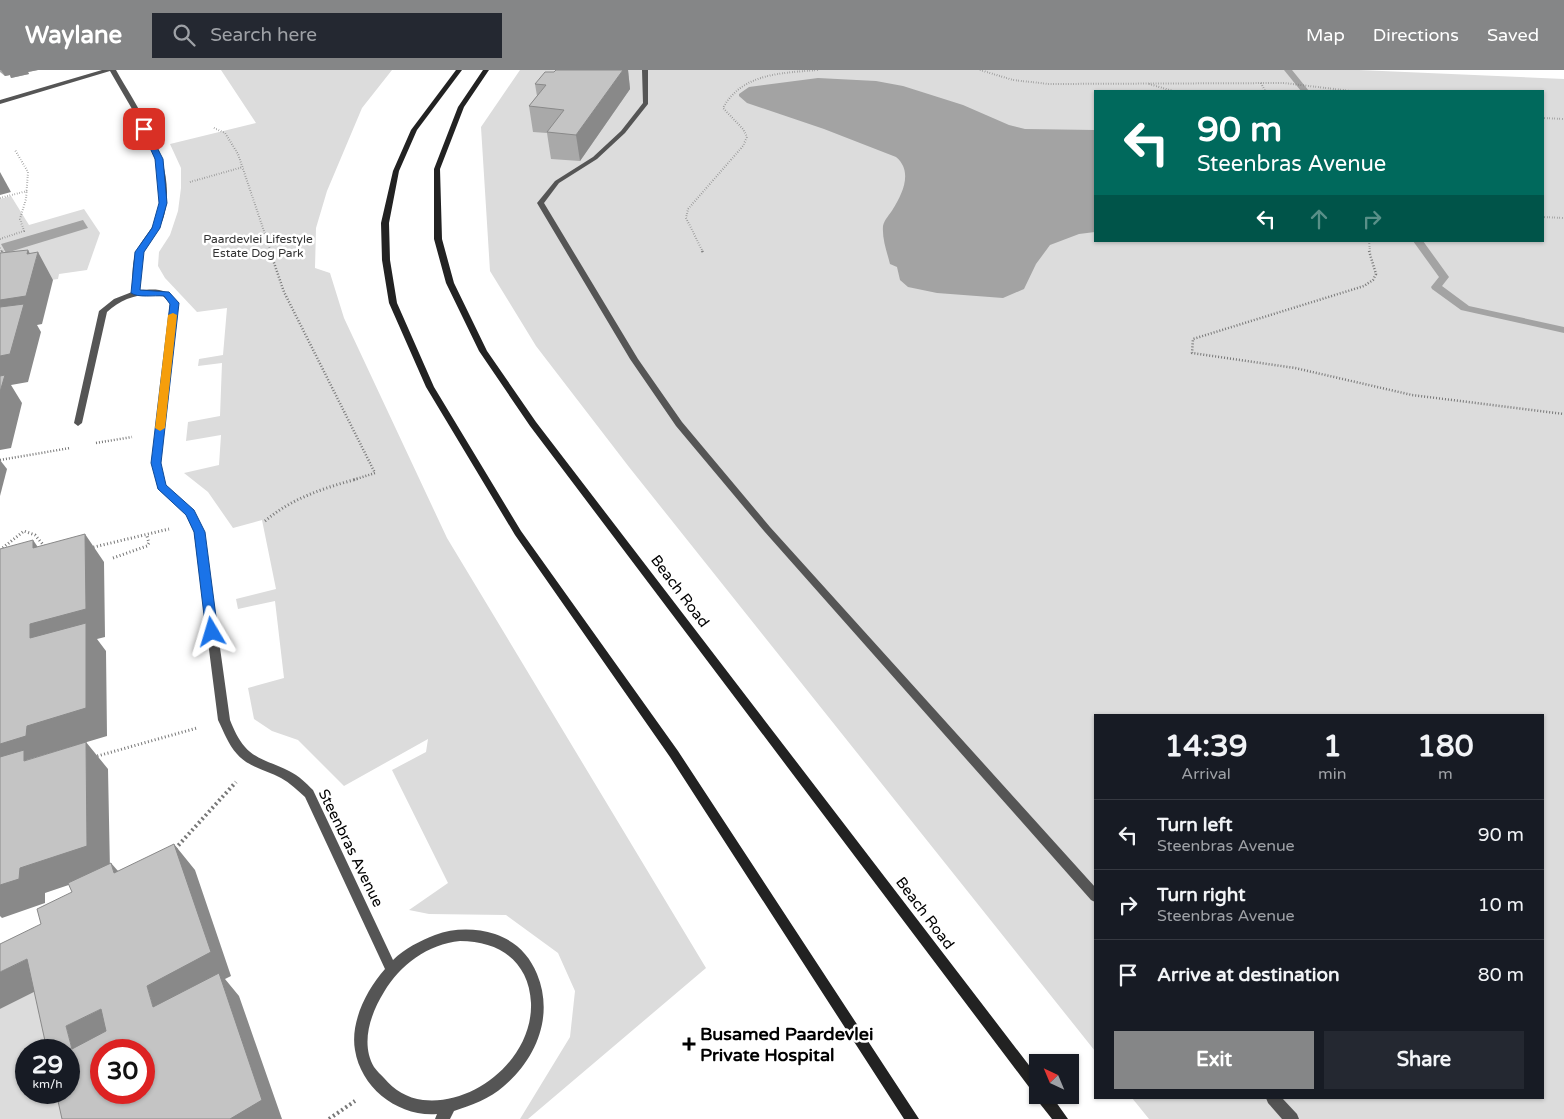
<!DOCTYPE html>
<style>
body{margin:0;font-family:"Varela Round",sans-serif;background:#242831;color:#f1f3f6;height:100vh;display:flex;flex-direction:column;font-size:19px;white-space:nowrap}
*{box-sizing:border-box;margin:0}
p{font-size:16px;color:#9ea1a6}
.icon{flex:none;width:28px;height:28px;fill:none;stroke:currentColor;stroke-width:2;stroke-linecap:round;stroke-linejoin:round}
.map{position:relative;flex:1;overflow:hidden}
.sheet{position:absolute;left:1094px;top:644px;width:450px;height:385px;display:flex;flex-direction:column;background:#171b24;border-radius:0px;box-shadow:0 1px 4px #0004}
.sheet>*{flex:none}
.banner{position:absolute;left:1094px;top:20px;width:450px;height:152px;border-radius:0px;box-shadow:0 1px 4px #0004;background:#00695c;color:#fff;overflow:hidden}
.needle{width:32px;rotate:316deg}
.tools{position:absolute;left:1029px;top:984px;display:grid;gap:10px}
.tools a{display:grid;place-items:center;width:50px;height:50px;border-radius:0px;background:#171b24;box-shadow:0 1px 4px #0004;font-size:25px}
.speed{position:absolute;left:15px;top:969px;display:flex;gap:10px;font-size:25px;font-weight:700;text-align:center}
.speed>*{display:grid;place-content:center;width:65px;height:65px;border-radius:50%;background:#171b24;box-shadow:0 1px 4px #0004;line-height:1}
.speed small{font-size:12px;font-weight:400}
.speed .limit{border:8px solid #d22;background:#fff;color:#111}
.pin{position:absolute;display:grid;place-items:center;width:42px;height:42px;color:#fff;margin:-21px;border-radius:10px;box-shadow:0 2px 8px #0006}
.me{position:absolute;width:55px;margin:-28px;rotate:353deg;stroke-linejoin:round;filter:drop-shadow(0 0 4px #0008)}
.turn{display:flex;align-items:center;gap:18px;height:105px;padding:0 20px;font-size:22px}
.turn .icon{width:65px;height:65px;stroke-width:2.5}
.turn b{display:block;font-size:35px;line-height:42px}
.lanes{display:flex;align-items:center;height:48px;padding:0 20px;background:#0003;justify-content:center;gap:25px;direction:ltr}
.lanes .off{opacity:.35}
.eta{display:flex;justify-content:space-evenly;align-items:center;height:85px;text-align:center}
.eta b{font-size:30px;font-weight:800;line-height:35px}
.primary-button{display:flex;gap:10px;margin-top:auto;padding:10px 20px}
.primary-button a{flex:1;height:58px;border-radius:0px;background:#858687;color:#fff;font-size:20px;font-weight:800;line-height:58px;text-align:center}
.primary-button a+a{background:#242831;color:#f1f3f6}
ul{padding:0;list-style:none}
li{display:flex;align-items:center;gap:15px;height:70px;padding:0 20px;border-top:1px solid #363941}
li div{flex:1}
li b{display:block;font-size:19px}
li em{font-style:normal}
header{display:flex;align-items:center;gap:30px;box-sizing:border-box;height:70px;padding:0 25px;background:#858687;color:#fff}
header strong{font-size:24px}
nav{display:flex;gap:28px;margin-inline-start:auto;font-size:18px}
.search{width:350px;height:45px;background:#242831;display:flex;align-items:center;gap:12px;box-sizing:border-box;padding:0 18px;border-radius:0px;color:#9ea1a6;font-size:19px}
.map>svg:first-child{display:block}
.green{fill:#dcdcdc;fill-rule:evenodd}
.water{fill:#a3a3a3}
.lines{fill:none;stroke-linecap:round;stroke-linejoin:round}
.stream{fill:#a3a3a3;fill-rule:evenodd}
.path-far3{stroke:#777;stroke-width:2;stroke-dasharray:0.5 2;stroke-linecap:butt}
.path-far2{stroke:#777;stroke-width:2.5;stroke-dasharray:1 2;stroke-linecap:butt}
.path-far1{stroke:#777;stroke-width:3;stroke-dasharray:1 2.5;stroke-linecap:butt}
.path{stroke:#777;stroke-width:4;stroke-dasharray:2 3;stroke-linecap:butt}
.lane{fill:#555;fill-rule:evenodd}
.street{fill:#555;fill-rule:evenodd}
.secondary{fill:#222;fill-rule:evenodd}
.wall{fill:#a9a9a9}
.shaded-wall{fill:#898989}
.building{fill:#c4c4c4;stroke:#898989;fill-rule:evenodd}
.route{fill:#1a73e8;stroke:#114b97}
.slow{fill:#f59e0b}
.poi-dot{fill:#000;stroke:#fff;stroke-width:2}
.labels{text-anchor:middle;stroke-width:5;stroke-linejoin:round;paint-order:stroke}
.far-park-label{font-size:12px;fill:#333;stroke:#fff}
.street-label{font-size:15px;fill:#000;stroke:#fff}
.near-poi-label{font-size:18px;font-weight:bold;fill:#000;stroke:#fff;text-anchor:start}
</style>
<header>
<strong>Waylane</strong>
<div class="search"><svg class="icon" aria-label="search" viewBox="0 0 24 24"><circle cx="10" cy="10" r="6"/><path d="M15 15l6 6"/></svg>Search here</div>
<nav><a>Map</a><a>Directions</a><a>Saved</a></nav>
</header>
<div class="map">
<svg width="1564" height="1049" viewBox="0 0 1564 1049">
<rect width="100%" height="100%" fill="#fff"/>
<g class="green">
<path d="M 221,0 L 392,0 L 362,38 L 327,121 L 316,158 L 315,198 L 330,203 L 344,248 L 447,468 L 706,898 L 528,1049 L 520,1049 L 570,967 L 575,921 L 558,883 L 506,845 L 429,844 L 409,840 L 448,813 L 392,700 L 426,682 L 428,669 L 344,716 L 298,670 L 272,661 L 254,649 L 248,618 L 284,608 L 275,531 L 238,539 L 236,529 L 276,519 L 262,450 L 233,458 L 208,422 L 184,403 L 219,395 L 221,365 L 186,371 L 188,352 L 220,346 L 222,293 L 198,296 L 199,289 L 223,285 L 227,238 L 197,242 L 165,208 L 158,196 L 159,182 L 170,165 L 178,141 L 181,118 L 181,98 L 170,74 L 256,53 Z"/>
<path d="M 520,0 L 1359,0 L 1564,9 L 1564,1049 L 1149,1049 L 1132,1028 L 1542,1028 L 1542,645 L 1095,645 L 1095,981 L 629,397 L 536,276 L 490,201 L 481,57 ZM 1095,21 L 1542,21 L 1542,171 L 1095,171 Z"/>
<path d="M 11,126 L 29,155 L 84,139 L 100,163 L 87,200 L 59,204 L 58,209 L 0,217 L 0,129 Z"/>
<path d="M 54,912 L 86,1049 L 0,1049 L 0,939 ZM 26,980 L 69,980 L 69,1022 L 26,1022 Z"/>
</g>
<g class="water">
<path d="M 818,8 L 876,11 L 903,16 L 963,35 L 1009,55 L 1025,59 L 1095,60 L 1095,162 L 1079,164 L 1050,175 L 1036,194 L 1024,219 L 1003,228 L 937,223 L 908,217 L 900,210 L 897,197 L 890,194 C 887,182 882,169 883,156 C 884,150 890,144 893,139 C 903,123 913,101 896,87 L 824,59 L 747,33 L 739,26 L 739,24 L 749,17 Z"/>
<path d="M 83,150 L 88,158 L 6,183 L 1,174 Z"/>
</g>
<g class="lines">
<g class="stream">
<path d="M 1284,0 L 1292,0 L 1309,21 L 1301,21 Z"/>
<path d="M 1413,171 L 1423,171 L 1449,207 L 1442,216 L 1469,236 L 1564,257 L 1564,263 L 1461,240 L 1432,219 L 1431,217 L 1439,207 Z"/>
</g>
<g class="path-far3">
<path d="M 980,0 L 1013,10 L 1049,14 L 1284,13 L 1351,21"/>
<path d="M 1261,13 L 1265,21"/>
<path d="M 1149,14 L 1173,21"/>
<path d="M 1542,48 L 1564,49"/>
<path d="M 214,58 L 225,63 L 238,84 L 271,182"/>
<path d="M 190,112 L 243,97"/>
<path d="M 0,128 L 27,121"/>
<path d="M 1542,147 L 1564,148"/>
<path d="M 0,169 L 24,161 L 20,149 L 26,129 L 28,102 L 15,80"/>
<path d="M 1369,171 L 1370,182"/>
<path d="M 0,178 L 2,182"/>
<path d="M 703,182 L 686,148 L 688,139 L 743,76 L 747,67 L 743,59 L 723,38 C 742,3 782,3 818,0"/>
</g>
<g class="path-far2">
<path d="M 270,181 L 284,222 L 375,403 L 353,410"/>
<path d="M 702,181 L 703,183"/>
<path d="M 1369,181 L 1376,204 L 1373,210 L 1364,216 L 1193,269 L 1192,283 L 1295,298 L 1412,325 L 1564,344"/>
<path d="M 0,189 L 5,188 L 2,181"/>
<path d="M 96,373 L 132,367"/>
<path d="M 0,390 L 70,378"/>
</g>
<g class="path-far1">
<path d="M 265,451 C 292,428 324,418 357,409"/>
<path d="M 90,478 L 169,459"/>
<path d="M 0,480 L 24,461 L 35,465 L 45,477"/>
<path d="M 113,488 L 147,476 L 149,473 L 147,466"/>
<path d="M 94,687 L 197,658"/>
</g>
<g class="path">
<path d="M 175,779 L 236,712"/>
<path d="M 329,1049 L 355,1031"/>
</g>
<g class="lane">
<path d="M 642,0 L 648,0 L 648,34 L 625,63 L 597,89 L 559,113 L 544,133 L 638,289 L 682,352 L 770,457 L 1095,817 L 1095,832 L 1091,830 L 764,461 L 676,356 L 630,289 L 537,133 L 555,111 L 593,87 L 621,61 L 643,33 Z"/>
<path d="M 1266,1028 L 1282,1028 L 1297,1044 L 1299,1049 L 1282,1049 L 1268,1033 Z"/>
</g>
<path class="street" d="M 102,0 L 116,0 C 140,43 178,93 164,146 C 161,158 151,167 145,179 C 138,191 140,206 140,220 C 158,219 166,218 178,233 L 160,393 L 165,416 L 193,440 L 204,462 L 230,650 C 234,660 238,669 245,677 C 256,690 274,693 289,701 C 299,706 306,713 313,720 L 393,890 C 405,878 420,871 435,865 C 454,858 475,858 495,864 C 515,871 529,884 537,904 C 554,945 537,988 504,1016 C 490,1029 471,1035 454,1041 L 450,1049 L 435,1049 L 437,1044 C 398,1047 361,1018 355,980 C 350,952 367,919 385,899 L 305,727 C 297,720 290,713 281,708 C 266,700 248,697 237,684 C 228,674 224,662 218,650 L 194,462 L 186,444 L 158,419 L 152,393 L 170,233 L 163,226 C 142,222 123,227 107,242 L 82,353 L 78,356 L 74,353 L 99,241 L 114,229 L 132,222 C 133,208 131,193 137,180 C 143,168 153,159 157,147 C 172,95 134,44 110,1 L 0,34 L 0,30 ZM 460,871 C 499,871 529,891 531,933 C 533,987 476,1036 423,1030 C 407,1028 394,1020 384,1008 C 381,1005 377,1001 374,997 C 360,973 371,943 384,922 C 400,895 428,874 460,871 Z"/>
<g class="secondary">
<path d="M 456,0 L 462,0 L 417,60 L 399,101 L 389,153 L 390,190 L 397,233 L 434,317 L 521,461 L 678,681 L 919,1049 L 904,1049 L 670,687 L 515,465 L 426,317 L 389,233 L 382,190 L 381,153 L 393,101 L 411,60 Z"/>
<path d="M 483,0 L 489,0 L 464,37 L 440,99 L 442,169 L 454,213 L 487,281 L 536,352 L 1038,1007 L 1038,1025 L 1051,1025 L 1068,1049 L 1052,1049 L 1037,1030 L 1035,1025 L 530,356 L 479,281 L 446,213 L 434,169 L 434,99 L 458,37 Z"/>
</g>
</g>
<g class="wall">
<path d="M 0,0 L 38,0 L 28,2 L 29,4 L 11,8 L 10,5 L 5,6 L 0,2 Z"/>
<path d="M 556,0 L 628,0 L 630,19 L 580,91 L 551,89 L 547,63 L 533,62 L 529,36 L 537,26 L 535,14 L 554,2 Z"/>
</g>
<g class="shaded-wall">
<path d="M 1,0 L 38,0 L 28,2 L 29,4 L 11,8 L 10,5 L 5,6 Z"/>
<path d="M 623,0 L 628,0 L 630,19 L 580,91 L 576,65 Z"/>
<path d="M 0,102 L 11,122 L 0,125 Z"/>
<path d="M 28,180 L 35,193 L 38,182 L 53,210 L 42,254 L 37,255 L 41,262 L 28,312 L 11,315 L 22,333 L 11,378 L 0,380 L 0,230 L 27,184 Z"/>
<path d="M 0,390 L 7,399 L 0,426 Z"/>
<path d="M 85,464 L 104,492 L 105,567 L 97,569 L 106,581 L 107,666 L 0,698 L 0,674 L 30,568 L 30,554 Z"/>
<path d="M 33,470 L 53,499 L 33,478 Z"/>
<path d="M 86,672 L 108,699 L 110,801 L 45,823 L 45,833 L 2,848 L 0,846 L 0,815 L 20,798 Z"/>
<path d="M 174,774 L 195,800 L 231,906 L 225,909 L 239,926 L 282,1049 L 230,1049 L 153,937 L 147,916 Z"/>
<path d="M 111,793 L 133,818 L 114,803 Z"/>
<path d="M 27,889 L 54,912 L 0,939 L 0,902 Z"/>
<path d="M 101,939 L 126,961 L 72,979 L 66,956 Z"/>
</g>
<g class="building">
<path d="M 556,0 L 623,0 L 576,65 L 547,62 L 564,40 L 529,36 L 546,15 L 535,14 L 545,2 L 554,2 Z"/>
<path d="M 28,180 L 27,184 L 38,182 L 26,226 L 0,230 L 0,183 Z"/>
<path d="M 24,234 L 10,284 L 0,286 L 0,237 Z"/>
<path d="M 5,305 L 0,322 L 0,306 Z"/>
<path d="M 85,464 L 86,539 L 30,554 L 30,568 L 86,553 L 86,638 L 27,656 L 26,666 L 0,674 L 0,479 L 33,470 L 33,478 Z"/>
<path d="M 86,672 L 87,776 L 20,798 L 19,809 L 0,815 L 0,687 L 24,680 L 24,691 Z"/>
<path d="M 174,774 L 211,882 L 147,916 L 153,937 L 219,903 L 262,1030 L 230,1049 L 62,1049 L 56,1022 L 69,1022 L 69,980 L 47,980 L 27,889 L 0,902 L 0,874 L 41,854 L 37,839 L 72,822 L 68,813 L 111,793 L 114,803 ZM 101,939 L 106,961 L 72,979 L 66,956 ZM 101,980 L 144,980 L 144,1022 L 101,1022 Z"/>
</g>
<path class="route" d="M 141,58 L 147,58 L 163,89 L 167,133 L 160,158 L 144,182 L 140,220 L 169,222 L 179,233 L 161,393 L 166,415 L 194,440 L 205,462 L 218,562 L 212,566 L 206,562 L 194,462 L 186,445 L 158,419 L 151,393 L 170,234 L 164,226 C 154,225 138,228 131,223 L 135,182 L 152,158 L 159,133 L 155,89 Z"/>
<path class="slow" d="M 173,243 L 177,245 L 165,358 L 160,361 L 155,358 L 168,245 Z"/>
<path class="poi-dot" d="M686.5 966.5h5v5h5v5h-5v5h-5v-5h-5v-5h5z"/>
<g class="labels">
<g class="far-park-label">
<text x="258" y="173">Paardevlei Lifestyle<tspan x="258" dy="14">Estate Dog Park</tspan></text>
</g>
<g class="street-label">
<text transform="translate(680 521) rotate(53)" y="5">Beach Road</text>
<text transform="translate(351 778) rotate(64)" y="5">Steenbras Avenue</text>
<text transform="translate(925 843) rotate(53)" y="5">Beach Road</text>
</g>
<g class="near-poi-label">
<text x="700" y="970">Busamed Paardevlei<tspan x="700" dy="21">Private Hospital</tspan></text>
</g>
</g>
</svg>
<div class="tools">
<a><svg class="needle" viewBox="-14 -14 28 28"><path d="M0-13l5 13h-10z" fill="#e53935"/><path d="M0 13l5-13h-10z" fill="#9ea1a6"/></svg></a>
</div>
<div class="speed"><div>29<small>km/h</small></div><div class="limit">30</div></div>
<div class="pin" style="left:144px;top:59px;background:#d93025"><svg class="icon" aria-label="arrive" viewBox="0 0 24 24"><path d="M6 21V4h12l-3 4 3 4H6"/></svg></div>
<svg class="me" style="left:212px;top:562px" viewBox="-20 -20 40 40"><path d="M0-17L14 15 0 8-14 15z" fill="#1a73e8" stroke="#fff" stroke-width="4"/></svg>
<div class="banner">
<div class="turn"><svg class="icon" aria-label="left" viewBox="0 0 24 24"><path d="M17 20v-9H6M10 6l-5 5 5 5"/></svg><div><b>90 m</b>Steenbras Avenue</div></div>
<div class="lanes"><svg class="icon" aria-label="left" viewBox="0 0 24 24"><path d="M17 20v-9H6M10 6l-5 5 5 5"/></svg><svg class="icon off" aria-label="ahead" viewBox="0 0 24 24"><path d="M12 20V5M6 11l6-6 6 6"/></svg><svg class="icon off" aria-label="right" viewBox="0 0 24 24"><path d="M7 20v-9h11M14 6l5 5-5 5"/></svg></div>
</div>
<section class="sheet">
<div class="eta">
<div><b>14:39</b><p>Arrival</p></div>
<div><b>1</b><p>min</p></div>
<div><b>180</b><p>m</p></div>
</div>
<ul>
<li><svg class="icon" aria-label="left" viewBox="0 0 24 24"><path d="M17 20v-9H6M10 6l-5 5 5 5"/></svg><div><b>Turn left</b><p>Steenbras Avenue</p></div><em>90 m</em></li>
<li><svg class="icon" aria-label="right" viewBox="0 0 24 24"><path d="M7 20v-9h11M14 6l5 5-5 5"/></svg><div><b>Turn right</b><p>Steenbras Avenue</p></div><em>10 m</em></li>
<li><svg class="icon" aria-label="arrive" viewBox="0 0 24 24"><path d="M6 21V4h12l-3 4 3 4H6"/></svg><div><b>Arrive at destination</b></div><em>80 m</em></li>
</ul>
<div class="primary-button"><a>Exit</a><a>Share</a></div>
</section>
</div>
